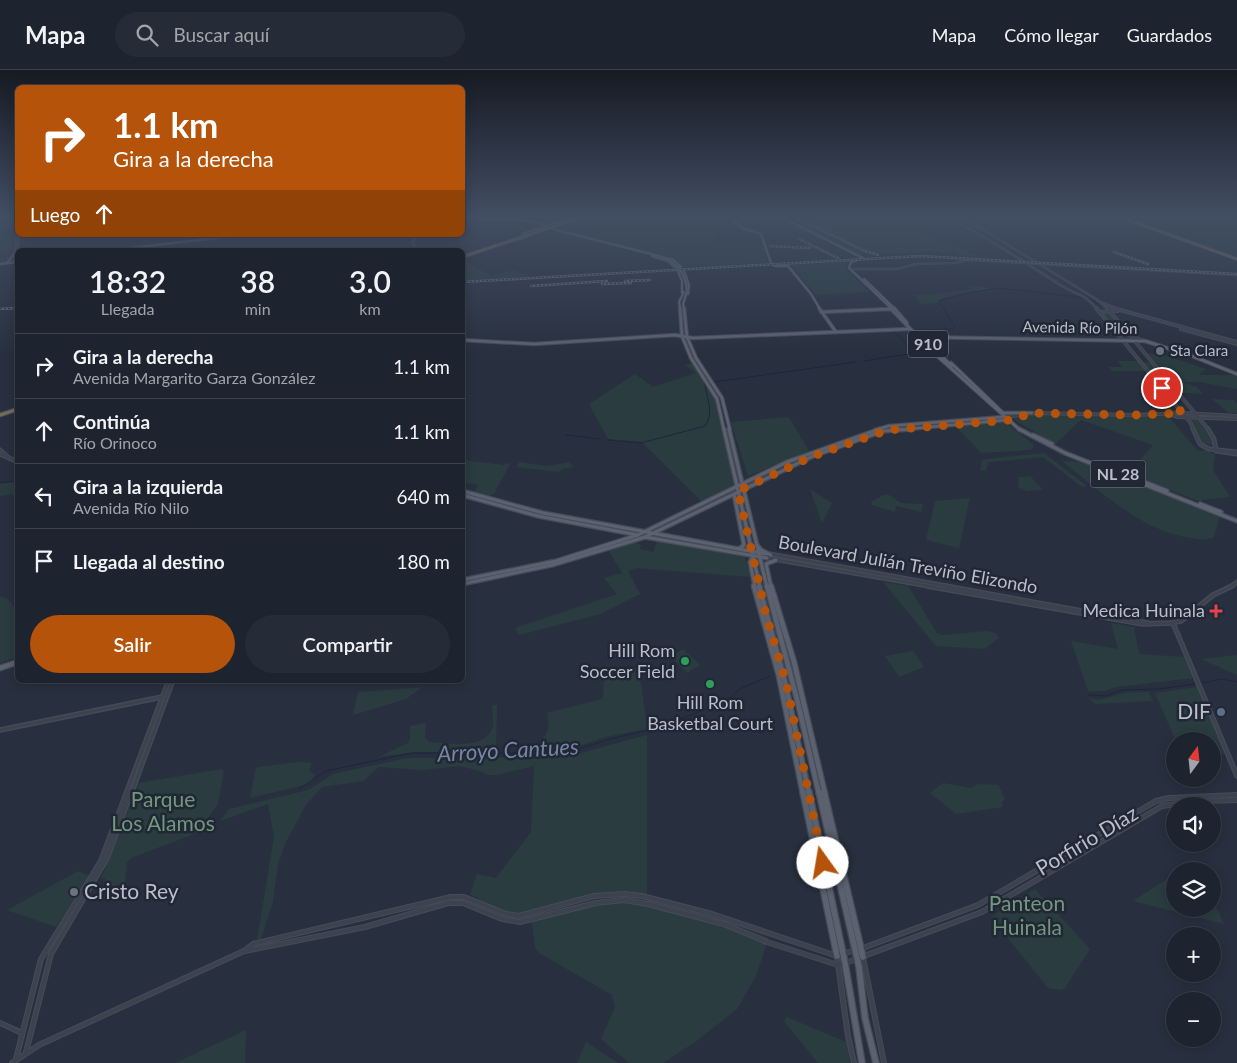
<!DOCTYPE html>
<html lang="es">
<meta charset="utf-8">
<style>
body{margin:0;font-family:Lato,sans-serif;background:#262c37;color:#f1f3f6;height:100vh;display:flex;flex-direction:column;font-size:19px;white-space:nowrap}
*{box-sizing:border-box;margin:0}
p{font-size:16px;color:#a1a4aa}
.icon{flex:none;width:28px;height:28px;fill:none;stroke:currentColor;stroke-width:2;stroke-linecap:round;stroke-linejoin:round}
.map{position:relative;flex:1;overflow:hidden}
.panel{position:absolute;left:15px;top:178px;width:450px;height:435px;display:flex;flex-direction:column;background:#1e242f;border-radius:8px;box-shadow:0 2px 12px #0003,0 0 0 1px #3c414b}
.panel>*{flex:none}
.guide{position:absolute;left:15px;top:15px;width:450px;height:152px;border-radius:8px;box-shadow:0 2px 12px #0003,0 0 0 1px #3c414b;background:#b45309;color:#fff;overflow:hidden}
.needle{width:32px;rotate:15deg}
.controls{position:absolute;left:1166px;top:662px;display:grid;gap:10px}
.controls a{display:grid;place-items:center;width:55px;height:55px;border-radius:50%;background:#1e242f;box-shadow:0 2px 12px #0003,0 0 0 1px #3c414b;font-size:25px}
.pin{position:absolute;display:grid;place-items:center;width:42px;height:42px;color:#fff;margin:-21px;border:2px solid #fff;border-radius:50%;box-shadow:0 1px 5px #0007}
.me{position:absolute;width:55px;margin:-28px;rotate:347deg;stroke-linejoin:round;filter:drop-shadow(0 0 4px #0008)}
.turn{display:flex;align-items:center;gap:18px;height:105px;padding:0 15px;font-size:22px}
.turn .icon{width:65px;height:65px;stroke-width:2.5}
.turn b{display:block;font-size:35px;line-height:42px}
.then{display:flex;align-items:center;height:48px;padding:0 15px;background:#0003;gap:10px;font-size:19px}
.eta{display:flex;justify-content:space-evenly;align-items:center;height:85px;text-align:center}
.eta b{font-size:30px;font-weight:600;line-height:35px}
.primary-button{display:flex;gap:10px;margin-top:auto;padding:10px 15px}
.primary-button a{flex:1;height:58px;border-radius:30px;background:#b45309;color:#fff;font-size:20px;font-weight:600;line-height:58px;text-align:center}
.primary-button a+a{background:#262c37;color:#f1f3f6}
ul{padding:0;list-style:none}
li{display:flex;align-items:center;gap:15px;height:65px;padding:0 15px;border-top:1px solid #3c414b}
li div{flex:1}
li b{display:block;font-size:19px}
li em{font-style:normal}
header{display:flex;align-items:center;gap:30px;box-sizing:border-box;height:70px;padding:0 25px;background:#1e242f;border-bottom:1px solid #3c414b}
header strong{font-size:24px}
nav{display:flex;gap:28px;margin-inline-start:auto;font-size:18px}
.search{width:350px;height:45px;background:#262c37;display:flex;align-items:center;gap:12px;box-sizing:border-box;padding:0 18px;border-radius:28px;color:#a1a4aa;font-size:19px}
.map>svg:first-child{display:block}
.green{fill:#2a3c40}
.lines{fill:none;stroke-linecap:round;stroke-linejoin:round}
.stream{stroke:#1c273d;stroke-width:1}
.highway-tunnel{stroke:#3e4554;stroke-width:2.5;stroke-dasharray:2.5 1;stroke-linecap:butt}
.minor-far4-casing{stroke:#464b58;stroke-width:2.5}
.minor-far3-casing{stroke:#464b58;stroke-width:4}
.minor-far2-casing{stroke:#464b58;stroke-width:5}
.minor-far1-casing{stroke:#464b58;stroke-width:5.5}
.minor-casing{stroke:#464b58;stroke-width:6}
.major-far4-casing{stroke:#464b58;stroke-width:3}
.major-far3-casing{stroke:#464b58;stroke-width:4.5}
.major-far2-casing{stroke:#464b58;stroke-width:5.5}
.major-far1-casing{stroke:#464b58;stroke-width:7}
.major-casing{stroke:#464b58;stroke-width:8}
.highway-far1-casing{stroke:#474d5a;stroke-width:4}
.highway-casing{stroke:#474d5a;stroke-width:5}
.minor-far4{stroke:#3c434f;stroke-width:1}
.minor-far3{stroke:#3c434f;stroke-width:2}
.minor-far2{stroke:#3c434f;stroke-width:2.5}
.minor-far1{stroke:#3c434f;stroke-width:3}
.minor{stroke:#3c434f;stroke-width:4}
.major-far4{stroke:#5b616f;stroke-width:2}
.major-far3{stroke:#5b616f;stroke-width:2.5}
.major-far2{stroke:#5b616f;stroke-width:3}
.major-far1{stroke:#5b616f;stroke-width:4.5}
.major{stroke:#5b616f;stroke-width:5.5}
.highway-far1{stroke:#746c5a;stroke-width:2.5}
.highway{stroke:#746c5a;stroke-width:3}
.rail-casing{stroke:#5f6676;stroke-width:2.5}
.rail{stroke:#212734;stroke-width:1;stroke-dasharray:2;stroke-linecap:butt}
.major-bridge-casing{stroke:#464b58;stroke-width:3;stroke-linecap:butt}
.highway-bridge-casing{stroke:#474d5a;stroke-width:4;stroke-linecap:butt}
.major-bridge{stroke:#5b616f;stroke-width:2}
.highway-bridge{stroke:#746c5a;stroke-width:2.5}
.route{stroke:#b45309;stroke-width:9;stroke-dasharray:0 16.2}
.worship-dot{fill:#6b7280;stroke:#212734;stroke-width:2}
.health-dot{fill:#e0444e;stroke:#212734;stroke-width:2}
.leisure-dot{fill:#2e9e5b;stroke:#212734;stroke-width:2}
.service-dot{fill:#5c6f8a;stroke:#212734;stroke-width:2}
.labels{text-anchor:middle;stroke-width:5;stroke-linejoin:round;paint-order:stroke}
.far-street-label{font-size:15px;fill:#b9beca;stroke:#212734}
.far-poi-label{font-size:15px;fill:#b9beca;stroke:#212734;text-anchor:start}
.shield{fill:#212734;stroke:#8b919d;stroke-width:1}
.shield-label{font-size:16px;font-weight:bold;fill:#b9beca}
.street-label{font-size:18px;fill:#b9beca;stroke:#212734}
.poi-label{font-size:18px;fill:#b9beca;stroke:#212734;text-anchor:end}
.near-poi-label{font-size:21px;fill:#b9beca;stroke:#212734;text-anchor:end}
.near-park-label{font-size:21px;fill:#72987e;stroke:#212734}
.near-street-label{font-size:21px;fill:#b9beca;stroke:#212734}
.near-water-label{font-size:22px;font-style:italic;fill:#7586a5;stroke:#212734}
</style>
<header>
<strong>Mapa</strong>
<div class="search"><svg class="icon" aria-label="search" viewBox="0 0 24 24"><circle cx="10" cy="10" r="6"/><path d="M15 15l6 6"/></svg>Buscar aquí</div>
<nav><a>Mapa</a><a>Cómo llegar</a><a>Guardados</a></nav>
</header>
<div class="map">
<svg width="1237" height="993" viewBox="0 0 1237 993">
<rect width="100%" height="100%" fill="#28303f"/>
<g class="green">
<path d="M 0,147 L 18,147 L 17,153 L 12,155 L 12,183 L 7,192 L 0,193 Z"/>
<path d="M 582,147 L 672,147 L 673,154 L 713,152 L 716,173 L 763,174 L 768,193 L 682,197 L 678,192 L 671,188 L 555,158 Z"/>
<path d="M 864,147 L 887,147 L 981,187 L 957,185 L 954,182 L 857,184 L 803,157 Z"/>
<path d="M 1125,147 L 1237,147 L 1237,187 Z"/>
<path d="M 1122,151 L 1142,158 L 1116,163 L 1096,156 Z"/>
<path d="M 463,190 L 492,206 L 513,200 L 530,206 L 463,211 Z"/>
<path d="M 847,192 L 845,198 L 870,222 L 816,225 L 791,195 Z"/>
<path d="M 965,215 L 993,218 L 940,229 L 938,233 L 922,234 L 914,225 C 934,225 952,221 972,219 Z"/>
<path d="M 1109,241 L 1134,270 L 1123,269 L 1101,242 Z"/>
<path d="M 1147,283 L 1164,285 L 1206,299 L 1198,305 L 1237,305 L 1237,319 L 1199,312 L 1182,312 L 1197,317 L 1203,324 L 1184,323 Z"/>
<path d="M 1117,291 L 1139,291 L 1147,301 L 1113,301 L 1109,297 L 1123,297 Z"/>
<path d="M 1142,292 L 1154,293 L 1179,322 L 1166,321 Z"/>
<path d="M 692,293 L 716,330 L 734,411 L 733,418 L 702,432 L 642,372 L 608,369 L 589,334 L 635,304 L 653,317 L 696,303 L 685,295 Z"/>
<path d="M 1212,329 L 1233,330 L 1237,333 L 1237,343 L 1229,343 Z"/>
<path d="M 1035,344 L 1132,346 L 1166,344 L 1198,381 L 1207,380 L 1215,385 L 1213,400 L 1230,427 L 1202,430 L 1201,432 L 1128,404 L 1153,375 L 1081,350 L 1055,374 L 1013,349 Z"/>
<path d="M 789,347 L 809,381 L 748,406 L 731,352 Z"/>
<path d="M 1193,349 L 1204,352 L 1212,365 L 1214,376 L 1201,372 L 1191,351 Z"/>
<path d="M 1004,352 L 1033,374 L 1034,377 L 1030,380 L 981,383 L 955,356 Z"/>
<path d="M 1044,383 L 1087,416 L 1082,417 L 1043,387 L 991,392 L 988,393 L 986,401 L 980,400 L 982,391 L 985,389 Z"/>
<path d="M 463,390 L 504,395 L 505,393 L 510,394 L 494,424 L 488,426 L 474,421 L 478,415 L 463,412 Z"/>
<path d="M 1065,391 L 1084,392 L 1220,446 L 1214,467 C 1207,471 1199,469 1191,468 C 1141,461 1102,422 1063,392 Z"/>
<path d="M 519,392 L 547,396 L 570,392 L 573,397 L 562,399 L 559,402 L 516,397 Z"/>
<path d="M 1030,406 L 1043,420 L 1027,421 L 1018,417 L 1019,407 Z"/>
<path d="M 17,411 L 17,424 L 0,426 L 0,413 Z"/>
<path d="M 810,419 L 832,433 L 823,452 L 821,451 Z"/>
<path d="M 883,425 L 889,425 L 901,433 L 923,434 L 921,442 L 896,436 L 895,442 L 872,435 L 871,432 Z"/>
<path d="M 970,428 L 959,478 L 926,470 L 935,431 Z"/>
<path d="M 636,471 L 641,476 L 640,479 L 653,482 L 657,471 L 744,487 L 746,490 L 750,507 L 636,498 L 628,501 L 640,524 L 600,544 L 519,565 L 515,558 L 617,524 L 604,508 L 622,503 L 609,481 Z"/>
<path d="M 755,494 L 759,494 L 771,545 L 788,598 L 785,600 L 774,568 Z"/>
<path d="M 883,512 L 908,516 L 937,563 L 942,565 L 987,561 L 996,563 L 999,568 L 984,579 L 936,576 Z"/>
<path d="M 0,526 C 24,532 18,567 17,587 L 0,593 Z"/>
<path d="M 1111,553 L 1134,557 L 1139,584 L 1184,587 L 1193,608 L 1116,617 L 1105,621 L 1088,621 L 1071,571 L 1118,579 Z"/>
<path d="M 683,579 L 700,595 L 687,603 L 671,586 Z"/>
<path d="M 913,581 L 924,597 L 899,607 L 885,586 Z"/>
<path d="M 1237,585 L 1237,605 L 1201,589 Z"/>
<path d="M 639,597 L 647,659 L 605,667 L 579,676 L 538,679 L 549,658 L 547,643 L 603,629 L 604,608 Z"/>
<path d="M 423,617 L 406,629 L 353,645 L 358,622 Z"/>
<path d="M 1197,617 L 1226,684 L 1213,684 L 1212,671 L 1176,671 L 1155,623 Z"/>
<path d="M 1149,622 L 1153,631 L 1095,634 L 1088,628 C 1102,632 1111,626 1124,623 C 1132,622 1141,622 1149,622 Z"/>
<path d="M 492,635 L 497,635 L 496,683 L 416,682 L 378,687 L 408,673 L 410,669 L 410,656 L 426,653 L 425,667 L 429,672 C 449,673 487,681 493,655 C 494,649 492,641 492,635 Z"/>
<path d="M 647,665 L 647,824 L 616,824 L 522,847 L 514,847 L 477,833 L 479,829 L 470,824 L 477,804 L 496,808 L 531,762 L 534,696 L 497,705 L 488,705 L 479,701 L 460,696 L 422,700 L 379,697 L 363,711 L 322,717 L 306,735 L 286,772 L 278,794 L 273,832 L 261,869 L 257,870 L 274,767 L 268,734 L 220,751 L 229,739 L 308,720 L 333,704 L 407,688 L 496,688 L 577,684 Z"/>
<path d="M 298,692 L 312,693 L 309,700 L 315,705 L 312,711 L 305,715 L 250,728 L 255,701 L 258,697 Z"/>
<path d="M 222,699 L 224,701 L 218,734 L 197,763 L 131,788 L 127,793 L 125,812 L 105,820 L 105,808 L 101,809 L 139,713 Z"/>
<path d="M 943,713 L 971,718 L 978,714 L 998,715 L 1005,729 L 1002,732 L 1003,737 L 956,744 L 930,723 Z"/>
<path d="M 78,801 L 89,806 L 56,857 L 7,840 Z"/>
<path d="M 1175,804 L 1175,839 L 1212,839 L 1213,829 L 1224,854 L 1133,831 Z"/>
<path d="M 1035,819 L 1090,879 L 1065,918 L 1061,920 L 1048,918 L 991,847 Z"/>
<path d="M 623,831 C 673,832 722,850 769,868 L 755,908 L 737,939 L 698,970 L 663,993 L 629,993 L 601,969 L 615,937 L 612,925 L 539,883 L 535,877 L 532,852 L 577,840 Z"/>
<path d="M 787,947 L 846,972 L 850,993 L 818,993 L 784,951 Z"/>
<path d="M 246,960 L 245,993 L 175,993 Z"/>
<path d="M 586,972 L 618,993 L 577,993 Z"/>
</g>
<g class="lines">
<g class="stream">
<path d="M 1148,249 L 1204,264"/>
<path d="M 916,260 L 952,259 L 955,257 L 939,231 L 962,224 L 998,218 L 1086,228 L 1103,236"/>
<path d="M 864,291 L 914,283 L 894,261"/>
<path d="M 714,312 L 856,292"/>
<path d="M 566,365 L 599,369"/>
<path d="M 608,370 L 641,373 L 705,356 C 715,342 706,328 705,313"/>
<path d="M 0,413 L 18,411"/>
<path d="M 1202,613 L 1222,609 L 1237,612"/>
<path d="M 1089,625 L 1105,626 L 1122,620 L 1159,619 L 1194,614"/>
<path d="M 299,719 L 326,701 L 411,683 L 521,683 L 579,679 L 606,670 L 652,659 L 724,633 L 740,619 L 770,606"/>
</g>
<path class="highway-tunnel" d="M 1142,154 L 1145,155"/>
<g class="minor-far4-casing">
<g id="minor-far4">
<path d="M 947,147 C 986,167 1023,191 1060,215 C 1076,225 1084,223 1097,239"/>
<path d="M 957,147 L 982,159 L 1096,229 L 1108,239"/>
<path d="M 18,165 L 18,180"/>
<path d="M 417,165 L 412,173 L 419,180"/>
<path d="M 15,183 L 16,155"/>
<path d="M 11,192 L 18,182"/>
<path d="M 852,199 L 897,199 L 916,194 L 955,193 L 967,190 L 1237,205"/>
<path d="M 1098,231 L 1118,239"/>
</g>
</g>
<g class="minor-far3-casing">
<g id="minor-far3">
<path d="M 1096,238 L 1190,352 L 1194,360"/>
<path d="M 1107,238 L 1209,360"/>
<path d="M 1113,238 L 1237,272"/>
<path d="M 1099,242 L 1118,241"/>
<path d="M 1181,259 L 1237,274"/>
<path d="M 1133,267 L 1144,271"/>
<path d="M 1168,344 L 1178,347 L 1237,349"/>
<path d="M 1007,347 L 1032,343 L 1135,345 L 1183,343 L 1237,346"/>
</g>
</g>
<g class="minor-far2-casing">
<g id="minor-far2">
<path d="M 1193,359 L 1200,374 L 1209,379 L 1237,382"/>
<path d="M 1208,359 L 1214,369 L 1216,381"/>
<path d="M 0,380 L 9,388"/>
<path d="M 1216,381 L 1237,384"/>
<path d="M 0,384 L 18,392"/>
<path d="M 770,484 L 952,517"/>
<path d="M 767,488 L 934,517"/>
<path d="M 1230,517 L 1237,512"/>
</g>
</g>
<g class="minor-far1-casing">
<g id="minor-far1">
<path d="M 927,516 L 1143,554 L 1171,553 L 1181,551 L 1213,525 L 1232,516"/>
<path d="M 945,516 L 1148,553"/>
<path d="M 1173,553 L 1237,706"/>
<path d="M 0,660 L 162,627"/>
<path d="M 126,724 L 169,610"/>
<path d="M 131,724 L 173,610"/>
</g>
</g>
<g class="minor-casing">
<g id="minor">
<path d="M 863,878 L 978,835 L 1156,731 L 1169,728 L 1237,725"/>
<path d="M 245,881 L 365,857 L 448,833 L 463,833 L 502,849 L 520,852 L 596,833 L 624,830 L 648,834 L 724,854 L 767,872 L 838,895 L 857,889"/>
<path d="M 864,886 L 982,842 L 1162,736 L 1200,731 L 1237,730"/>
<path d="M 837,887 L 848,966 L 854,993"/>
<path d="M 863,888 L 884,993"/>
<path d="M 0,953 L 22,963"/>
<path d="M 26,982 L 51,884 L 107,788 L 131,722"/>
<path d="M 16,989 L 41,889 L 101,791 L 127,722"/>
<path d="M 12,993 L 39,975 L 244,881 L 253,874 L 451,827 L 464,827 L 506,844 L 519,846 L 594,826 L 624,824 L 642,826 L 712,844 L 837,886 L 855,880"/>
</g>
</g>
<g class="major-far4-casing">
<g id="major-far4">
<path d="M 729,147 L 742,158 L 761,164 L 771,193 L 775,196 L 788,196 L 811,224 L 820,239"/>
<path d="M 781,147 L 863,188 L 851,192 L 849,198 L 892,239"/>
<path d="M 462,148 L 531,151 L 560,161 L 655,185"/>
<path d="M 113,180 L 241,165"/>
<path d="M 652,186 L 668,191 L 675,197 L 681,197 L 673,190 L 659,186"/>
<path d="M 7,193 L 16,181"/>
<path d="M 0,194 L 18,192"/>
<path d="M 678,201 L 682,211 L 682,223"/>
<path d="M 684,201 L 689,215 L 688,224"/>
<path d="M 864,209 L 895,239"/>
<path d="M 680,239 L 679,232 L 684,222"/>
<path d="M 684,239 L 683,234 L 687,222"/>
<path d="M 880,239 L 891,239"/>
</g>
</g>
<g class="major-far3-casing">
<g id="major-far3">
<path d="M 680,238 L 682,266 L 691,288 L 717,329 L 724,360"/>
<path d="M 684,238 L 687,267 L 696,288 L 722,328 L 730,360"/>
<path d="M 819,238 L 836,262"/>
<path d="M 890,238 L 934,283 L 1020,360"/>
<path d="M 894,238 L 907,253"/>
<path d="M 821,242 L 891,239"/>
<path d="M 918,267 L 1145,271 L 1192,286 L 1237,304"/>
<path d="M 462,270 L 534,274 L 675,265 L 693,268 L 909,259"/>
<path d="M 931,277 L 952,296"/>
<path d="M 951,293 L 1003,343"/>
<path d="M 1002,343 L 1032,343"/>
<path d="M 875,360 L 889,356 L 1003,347"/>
<path d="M 897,360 L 1006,350"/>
</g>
</g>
<g class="major-far2-casing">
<g id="major-far2">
<path d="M 724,359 L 760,517"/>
<path d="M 729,359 L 767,517"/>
<path d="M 1019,359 L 1065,383 L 1237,451"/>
<path d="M 1033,365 L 1052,374"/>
<path d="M 1139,410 L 1167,421"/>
<path d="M 462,421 L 543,443 L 766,484"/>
<path d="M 734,424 L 744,475 L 739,479"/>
<path d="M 462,425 L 538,446 L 638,465"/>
<path d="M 1200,434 L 1221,442"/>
<path d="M 645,467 L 767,488"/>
<path d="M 757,475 L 761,480 L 771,485"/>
<path d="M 753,487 L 750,492 L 755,517"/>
<path d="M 462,510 L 556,491 L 638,465 L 787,392 L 880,359"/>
<path d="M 462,514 L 552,495 L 645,467 L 813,386 L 883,361 L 911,359"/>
<path d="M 771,517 L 766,494 L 776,490"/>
</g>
</g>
<g class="major-far1-casing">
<g id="major-far1">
<path d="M 754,516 L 779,606 L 803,724"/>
<path d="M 759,516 L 785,612 L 809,724"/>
<path d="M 767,516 L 798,633 L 819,724"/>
<path d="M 771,516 L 794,592 L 825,724"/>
<path d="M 0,598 L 18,592"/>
</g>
</g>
<g class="major-casing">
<g id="major">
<path d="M 803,722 L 837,886"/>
<path d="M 809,722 L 845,893 L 862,993"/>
<path d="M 819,722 L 859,897 L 865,948 L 876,993"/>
<path d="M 824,722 L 863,887"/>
</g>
</g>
<g class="highway-far1-casing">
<g id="highway-far1">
<path d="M 1120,147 L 1237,189"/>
<path d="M 565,153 L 581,147"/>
<path d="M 524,164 L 566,150"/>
<path d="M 514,170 L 527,166"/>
<path d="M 462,187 L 516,169"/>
</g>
</g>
<g class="highway-casing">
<path id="highway" d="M 0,345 L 18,339"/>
</g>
<use href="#minor-far4" class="minor-far4"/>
<use href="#minor-far3" class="minor-far3"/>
<use href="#minor-far2" class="minor-far2"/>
<use href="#minor-far1" class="minor-far1"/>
<use href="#minor" class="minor"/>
<use href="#major-far4" class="major-far4"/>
<use href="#major-far3" class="major-far3"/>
<use href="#major-far2" class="major-far2"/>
<use href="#major-far1" class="major-far1"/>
<use href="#major" class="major"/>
<use href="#highway-far1" class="highway-far1"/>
<use href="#highway" class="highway"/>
<g class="rail-casing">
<g id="rail">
<path d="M 795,147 L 865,181 L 878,185"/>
<path d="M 799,169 L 838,188"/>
<path d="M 770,176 L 810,178"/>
<path d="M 1114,182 L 1148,194"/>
<path d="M 625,211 L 650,210"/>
<path d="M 462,212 L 920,186 L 1237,204"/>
<path d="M 602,214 L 631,213"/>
<path d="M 531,216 L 607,211"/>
<path d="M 0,239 L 18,238"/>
</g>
</g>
<use href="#rail" class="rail"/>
<g class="major-bridge-casing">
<path id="major-bridge" d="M 655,185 C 675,191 686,200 687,222"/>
</g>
<g class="highway-bridge-casing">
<path id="highway-bridge" d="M 522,167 L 569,151"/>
</g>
<use href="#major-bridge" class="major-bridge"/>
<use href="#highway-bridge" class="highway-bridge"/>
</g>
<linearGradient id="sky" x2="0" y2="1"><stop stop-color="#161a23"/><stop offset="0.51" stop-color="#424e63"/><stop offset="1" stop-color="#424e63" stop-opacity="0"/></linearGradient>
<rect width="1237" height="286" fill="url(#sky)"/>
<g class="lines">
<path class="route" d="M 823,793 L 786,612 L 766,545 L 738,421 L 813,386 L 888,360 L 1010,350 L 1032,343 L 1135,345 L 1182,343 L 1162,318"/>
</g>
<g class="worship-dot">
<circle cx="1160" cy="281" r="5"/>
<circle cx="74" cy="822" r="5"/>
</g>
<path class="health-dot" d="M1213.5 533.5h5v5h5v5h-5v5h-5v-5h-5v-5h5z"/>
<g class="leisure-dot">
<circle cx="685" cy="591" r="5"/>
<circle cx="710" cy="614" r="5"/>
</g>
<circle class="service-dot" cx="1221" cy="642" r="5"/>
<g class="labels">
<g class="far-street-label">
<text transform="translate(1080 258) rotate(1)" y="5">Avenida Río Pilón</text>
</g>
<g class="far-poi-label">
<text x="1170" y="286">Sta Clara</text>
</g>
<g class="shield">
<rect x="908" y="260.5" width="40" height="27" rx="4"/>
<rect x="1090.5" y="390.5" width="55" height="27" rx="4"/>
</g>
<g class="shield-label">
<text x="928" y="280">910</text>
<text x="1118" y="410">NL 28</text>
</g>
<g class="street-label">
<text transform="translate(908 495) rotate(10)" y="6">Boulevard Julián Treviño Elizondo</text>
</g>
<g class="poi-label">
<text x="1205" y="547">Medica Huinala</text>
<text x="675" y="587">Hill Rom<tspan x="675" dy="21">Soccer Field</tspan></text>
<text x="710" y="639" text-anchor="middle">Hill Rom<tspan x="710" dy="21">Basketbal Court</tspan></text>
</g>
<g class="near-poi-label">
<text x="1211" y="649">DIF</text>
<text x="84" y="829" text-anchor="start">Cristo Rey</text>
</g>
<g class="near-park-label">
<text x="163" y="737">Parque<tspan x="163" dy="24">Los Alamos</tspan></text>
<text x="1027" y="841">Panteon<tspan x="1027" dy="24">Huinala</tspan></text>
</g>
<g class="near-street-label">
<text transform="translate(1087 771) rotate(-31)" y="7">Porfirio Díaz</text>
</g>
<g class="near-water-label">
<text transform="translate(508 680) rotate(-3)" y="8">Arroyo Cantues</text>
</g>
</g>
</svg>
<div class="controls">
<a><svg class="needle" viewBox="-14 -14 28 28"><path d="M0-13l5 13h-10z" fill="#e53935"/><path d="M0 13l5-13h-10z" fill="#a1a4aa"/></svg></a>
<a><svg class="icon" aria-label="sound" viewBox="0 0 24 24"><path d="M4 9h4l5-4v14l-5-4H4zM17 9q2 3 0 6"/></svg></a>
<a><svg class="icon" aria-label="layers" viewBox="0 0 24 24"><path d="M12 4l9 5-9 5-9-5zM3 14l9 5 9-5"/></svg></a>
<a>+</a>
<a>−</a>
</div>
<div class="pin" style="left:1162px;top:318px;background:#d93025"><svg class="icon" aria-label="arrive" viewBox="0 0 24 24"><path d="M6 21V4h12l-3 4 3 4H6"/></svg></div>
<svg class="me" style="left:823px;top:793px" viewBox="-20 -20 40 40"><circle r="19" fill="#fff"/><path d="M0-13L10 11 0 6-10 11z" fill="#b45309"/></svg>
<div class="guide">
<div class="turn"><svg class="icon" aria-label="right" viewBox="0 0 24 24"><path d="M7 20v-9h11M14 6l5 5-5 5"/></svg><div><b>1.1 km</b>Gira a la derecha</div></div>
<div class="then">Luego<svg class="icon" aria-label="ahead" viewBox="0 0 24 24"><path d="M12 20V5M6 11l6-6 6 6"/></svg></div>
</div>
<section class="panel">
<div class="eta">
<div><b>18:32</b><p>Llegada</p></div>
<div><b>38</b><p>min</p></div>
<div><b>3.0</b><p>km</p></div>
</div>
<ul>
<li><svg class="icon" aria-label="right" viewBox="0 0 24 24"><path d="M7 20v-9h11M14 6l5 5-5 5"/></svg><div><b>Gira a la derecha</b><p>Avenida Margarito Garza González</p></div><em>1.1 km</em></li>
<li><svg class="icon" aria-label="ahead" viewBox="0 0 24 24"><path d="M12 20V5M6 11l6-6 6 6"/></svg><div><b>Continúa</b><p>Río Orinoco</p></div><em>1.1 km</em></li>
<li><svg class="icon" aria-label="left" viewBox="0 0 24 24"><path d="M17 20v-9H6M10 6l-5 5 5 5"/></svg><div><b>Gira a la izquierda</b><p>Avenida Río Nilo</p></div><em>640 m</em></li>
<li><svg class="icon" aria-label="arrive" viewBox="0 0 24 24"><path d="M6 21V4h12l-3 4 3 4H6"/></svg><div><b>Llegada al destino</b></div><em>180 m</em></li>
</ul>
<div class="primary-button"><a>Salir</a><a>Compartir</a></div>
</section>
</div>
